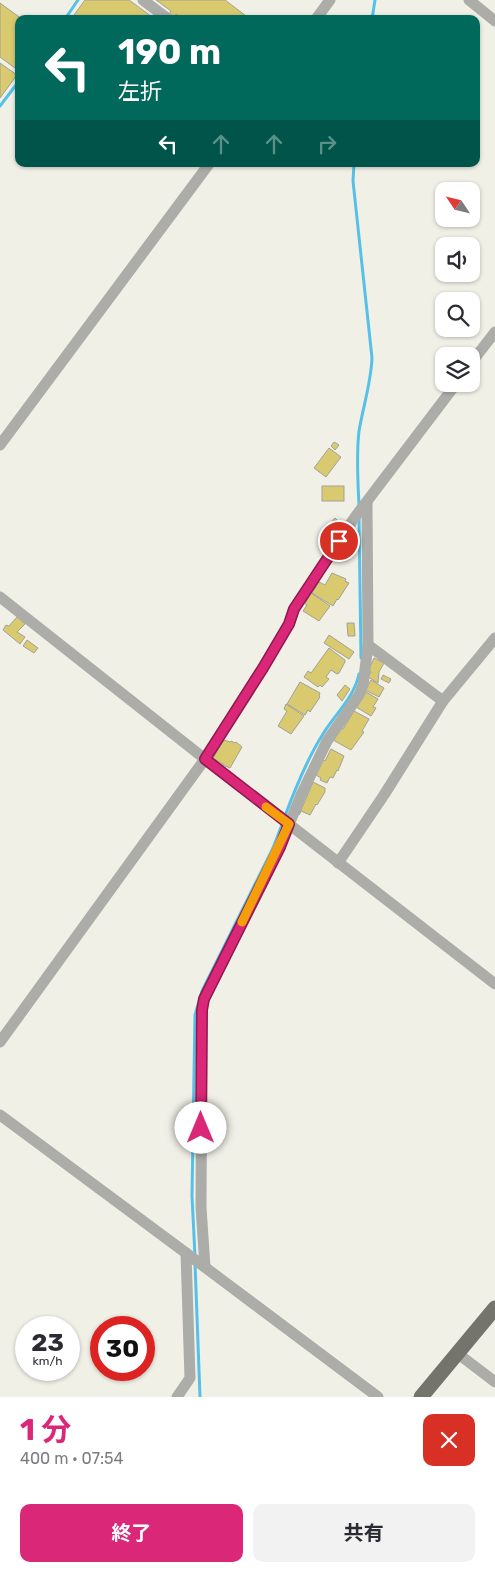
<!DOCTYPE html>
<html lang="ja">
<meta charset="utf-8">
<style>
body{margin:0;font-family:Rubik,"Noto Sans JP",sans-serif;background:#f2f2f3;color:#2b2b33;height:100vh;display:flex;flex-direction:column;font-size:19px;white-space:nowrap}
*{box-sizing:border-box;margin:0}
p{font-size:16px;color:#7c7c81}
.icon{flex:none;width:28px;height:28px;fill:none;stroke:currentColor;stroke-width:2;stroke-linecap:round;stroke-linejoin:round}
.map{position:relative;height:1397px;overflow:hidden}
.drawer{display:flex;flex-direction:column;background:#fff;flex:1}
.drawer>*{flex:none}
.banner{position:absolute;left:15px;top:15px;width:465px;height:152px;border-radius:10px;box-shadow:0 1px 4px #0004;background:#00695c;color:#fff;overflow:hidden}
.needle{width:32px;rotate:305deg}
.buttons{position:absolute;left:435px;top:182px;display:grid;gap:10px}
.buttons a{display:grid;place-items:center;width:45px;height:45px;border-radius:10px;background:#fff;box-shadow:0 1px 4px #0004;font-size:25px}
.speed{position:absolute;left:15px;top:1316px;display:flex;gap:10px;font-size:25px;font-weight:700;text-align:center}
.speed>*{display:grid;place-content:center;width:65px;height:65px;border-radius:50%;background:#fff;box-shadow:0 1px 4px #0004;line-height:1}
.speed small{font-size:12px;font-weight:400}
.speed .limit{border:8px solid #d22;background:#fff;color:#111}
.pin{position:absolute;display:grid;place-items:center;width:42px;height:42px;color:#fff;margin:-21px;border:2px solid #fff;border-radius:50%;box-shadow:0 1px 5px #0007}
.me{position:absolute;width:55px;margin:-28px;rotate:0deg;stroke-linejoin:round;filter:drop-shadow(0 0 4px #0008)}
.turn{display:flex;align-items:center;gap:18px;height:105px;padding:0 20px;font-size:22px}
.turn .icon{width:65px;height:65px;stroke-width:2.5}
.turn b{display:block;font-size:35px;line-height:42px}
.lanes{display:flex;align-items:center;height:48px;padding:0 20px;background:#0003;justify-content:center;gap:25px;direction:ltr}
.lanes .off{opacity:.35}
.round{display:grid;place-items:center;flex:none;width:52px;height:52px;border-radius:10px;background:#f2f2f3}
.headline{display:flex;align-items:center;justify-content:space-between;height:85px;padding:0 20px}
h1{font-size:30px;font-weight:700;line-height:38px;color:#db2777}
.cta{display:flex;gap:10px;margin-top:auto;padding:10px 20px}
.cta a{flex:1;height:58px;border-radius:10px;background:#db2777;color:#fff;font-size:20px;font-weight:700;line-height:58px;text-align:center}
.cta a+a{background:#f2f2f3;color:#2b2b33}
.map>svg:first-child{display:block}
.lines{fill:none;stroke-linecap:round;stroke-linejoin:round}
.stream{stroke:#55c1e8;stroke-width:3}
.building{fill:#d9ca70;stroke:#a2a198}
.minor{stroke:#acaca8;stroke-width:11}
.primary{stroke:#74736c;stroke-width:15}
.route-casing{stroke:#8e194d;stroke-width:12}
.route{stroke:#db2777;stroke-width:9}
.slow{stroke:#f59e0b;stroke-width:9}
</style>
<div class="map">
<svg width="495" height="1397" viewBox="0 0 495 1397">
<rect width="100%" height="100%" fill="#f1f0e7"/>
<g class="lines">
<g class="stream">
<path d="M 65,19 L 78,0"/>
<path d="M 372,19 L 375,0"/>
<path d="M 0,106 L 19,81"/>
<path d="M 354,164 L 353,181 L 372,358 C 371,383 363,407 359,431 C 356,456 358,481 359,506"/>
<path d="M 359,517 L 361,658"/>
<path d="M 285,816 C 295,789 307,759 323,734 C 335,714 354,698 359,674"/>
<path d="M 195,1256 L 192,1196 L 195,1015 L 202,991 L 273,848 L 283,822"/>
<path d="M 195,1263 L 200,1397"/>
</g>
</g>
<g class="building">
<path d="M 85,0 L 129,0 L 155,19 L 71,19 Z"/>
<path d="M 156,0 L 225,0 L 250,19 L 182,19 L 176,14 L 174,18 L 169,14 L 171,11 Z"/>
<path d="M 0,3 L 22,19 L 19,19 L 19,71 L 0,57 Z"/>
<path d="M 0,63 L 17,75 L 0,98 Z"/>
<path d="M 334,442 L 339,445 L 335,450 L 331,446 Z"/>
<path d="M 329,448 L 341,457 L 326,477 L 314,468 Z"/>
<rect x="322" y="486" width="22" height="15"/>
<path d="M 335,518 L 339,522 L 332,531 L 327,527 Z"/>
<path d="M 332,573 L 346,579 L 345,581 L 349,583 L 338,600 L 337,599 L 333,606 L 312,593 L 319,582 L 325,585 Z"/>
<path d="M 311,593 L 330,606 L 319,621 L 303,611 L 307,605 L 305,604 Z"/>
<path d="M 17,617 L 25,624 L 17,632 L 25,637 L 20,644 L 3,630 L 6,625 L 9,626 Z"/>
<path d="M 347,623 L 354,623 L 355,636 L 348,636 Z"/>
<path d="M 329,635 L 354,652 L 349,659 L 324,643 Z"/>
<path d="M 27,640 L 38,648 L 34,653 L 23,646 Z"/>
<path d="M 329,648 L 345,660 L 345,662 L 339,673 L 337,674 L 331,670 L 326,677 L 329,679 L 322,687 L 320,685 L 318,687 L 304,677 L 308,671 L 311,673 Z"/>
<path d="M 374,658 L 384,663 L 379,672 L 378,683 L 368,677 L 371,672 L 369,670 L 370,667 Z"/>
<path d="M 383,675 L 391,679 L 389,683 L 381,679 Z"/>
<path d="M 371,680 L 384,688 L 379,697 L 365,690 Z"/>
<path d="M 300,682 L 320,693 L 319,696 L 320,697 L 310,712 L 308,710 L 305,715 L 287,704 Z"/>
<path d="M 345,685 L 350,689 L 342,701 L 337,695 Z"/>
<path d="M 366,692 L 378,699 L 373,707 L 376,708 L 371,716 L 356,707 Z"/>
<path d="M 286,704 L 304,716 L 291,734 L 278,726 L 287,711 L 284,709 Z"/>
<path d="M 354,711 L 369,719 L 362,731 L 364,732 L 351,750 L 333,740 L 340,728 L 343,729 Z"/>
<path d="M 224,740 L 230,742 L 231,741 L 235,743 L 236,742 L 242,747 L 230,768 L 223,765 L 223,764 L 222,764 L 213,758 Z"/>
<path d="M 331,749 L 344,756 L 338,771 L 337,770 L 333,778 L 330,777 L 327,783 L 320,780 L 321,778 L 316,775 L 323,760 L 325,761 Z"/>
<path d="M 313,782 L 325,788 L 325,792 L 317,805 L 316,804 L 310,815 L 301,811 L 299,815 Z"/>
</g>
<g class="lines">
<g class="minor">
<path d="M 143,0 L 168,19"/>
<path d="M 469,0 L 495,21"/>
<path d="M 316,19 L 330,0"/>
<path d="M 471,363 L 495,332"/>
<path d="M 0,445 L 209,164"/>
<path d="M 367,502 L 368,645 L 443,701"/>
<path d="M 0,597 L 205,759 L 495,984"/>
<path d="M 338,863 L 384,795 L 443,701 L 495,638"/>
<path d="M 0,1042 L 205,759 L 263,668 L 289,624 L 294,609 L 355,517 L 456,384"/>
<path d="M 0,1115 L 186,1253 L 190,1378 L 177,1397"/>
<path d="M 186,1253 L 378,1397"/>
<path d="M 205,1267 L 201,1207 L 202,1010 L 204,999 L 280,847 L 301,795 L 327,741 L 359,695 L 363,685 L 368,645"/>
<path d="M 457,1353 L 495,1382"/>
</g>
<path class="primary" d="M 421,1397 L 495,1308"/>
</g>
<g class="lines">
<g class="route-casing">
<path id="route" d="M 201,1128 L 202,1010 L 204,999 L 280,847 L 289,824 L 205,759 L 263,668 L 289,624 L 294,609 L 339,541"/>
</g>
<use href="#route" class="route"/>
<path class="slow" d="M 242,922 L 289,824 L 266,807"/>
</g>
</svg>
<div class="buttons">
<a><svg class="needle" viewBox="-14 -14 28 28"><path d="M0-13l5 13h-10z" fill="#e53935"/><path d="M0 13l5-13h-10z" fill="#7c7c81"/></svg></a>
<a><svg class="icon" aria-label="sound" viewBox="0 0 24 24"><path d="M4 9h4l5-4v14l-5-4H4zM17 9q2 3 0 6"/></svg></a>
<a><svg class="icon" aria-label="search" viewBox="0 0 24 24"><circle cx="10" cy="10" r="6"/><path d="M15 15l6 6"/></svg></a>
<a><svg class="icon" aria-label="layers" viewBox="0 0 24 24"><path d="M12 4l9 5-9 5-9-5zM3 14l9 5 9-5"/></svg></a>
</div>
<div class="speed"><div>23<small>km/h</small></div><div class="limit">30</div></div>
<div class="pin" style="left:339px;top:541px;background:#d93025"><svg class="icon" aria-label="arrive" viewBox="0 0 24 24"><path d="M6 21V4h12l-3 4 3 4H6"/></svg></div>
<svg class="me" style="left:201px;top:1128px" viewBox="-20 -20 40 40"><circle r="19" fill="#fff"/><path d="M0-13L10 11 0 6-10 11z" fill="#db2777"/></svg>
<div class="banner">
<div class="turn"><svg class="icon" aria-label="left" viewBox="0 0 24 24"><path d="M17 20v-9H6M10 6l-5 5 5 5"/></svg><div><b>190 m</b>左折</div></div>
<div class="lanes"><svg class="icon" aria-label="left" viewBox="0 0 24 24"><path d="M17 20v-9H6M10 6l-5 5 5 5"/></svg><svg class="icon off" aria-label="ahead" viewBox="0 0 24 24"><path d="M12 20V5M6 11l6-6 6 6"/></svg><svg class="icon off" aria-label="ahead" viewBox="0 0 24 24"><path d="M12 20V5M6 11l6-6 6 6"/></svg><svg class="icon off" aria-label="right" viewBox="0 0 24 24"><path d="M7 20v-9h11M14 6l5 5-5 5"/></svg></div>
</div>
</div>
<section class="drawer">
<div class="headline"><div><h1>1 分</h1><p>400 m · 07:54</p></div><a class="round" style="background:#d93025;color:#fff"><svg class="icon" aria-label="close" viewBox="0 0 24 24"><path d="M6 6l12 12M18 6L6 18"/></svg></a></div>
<div class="cta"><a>終了</a><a>共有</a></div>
</section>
